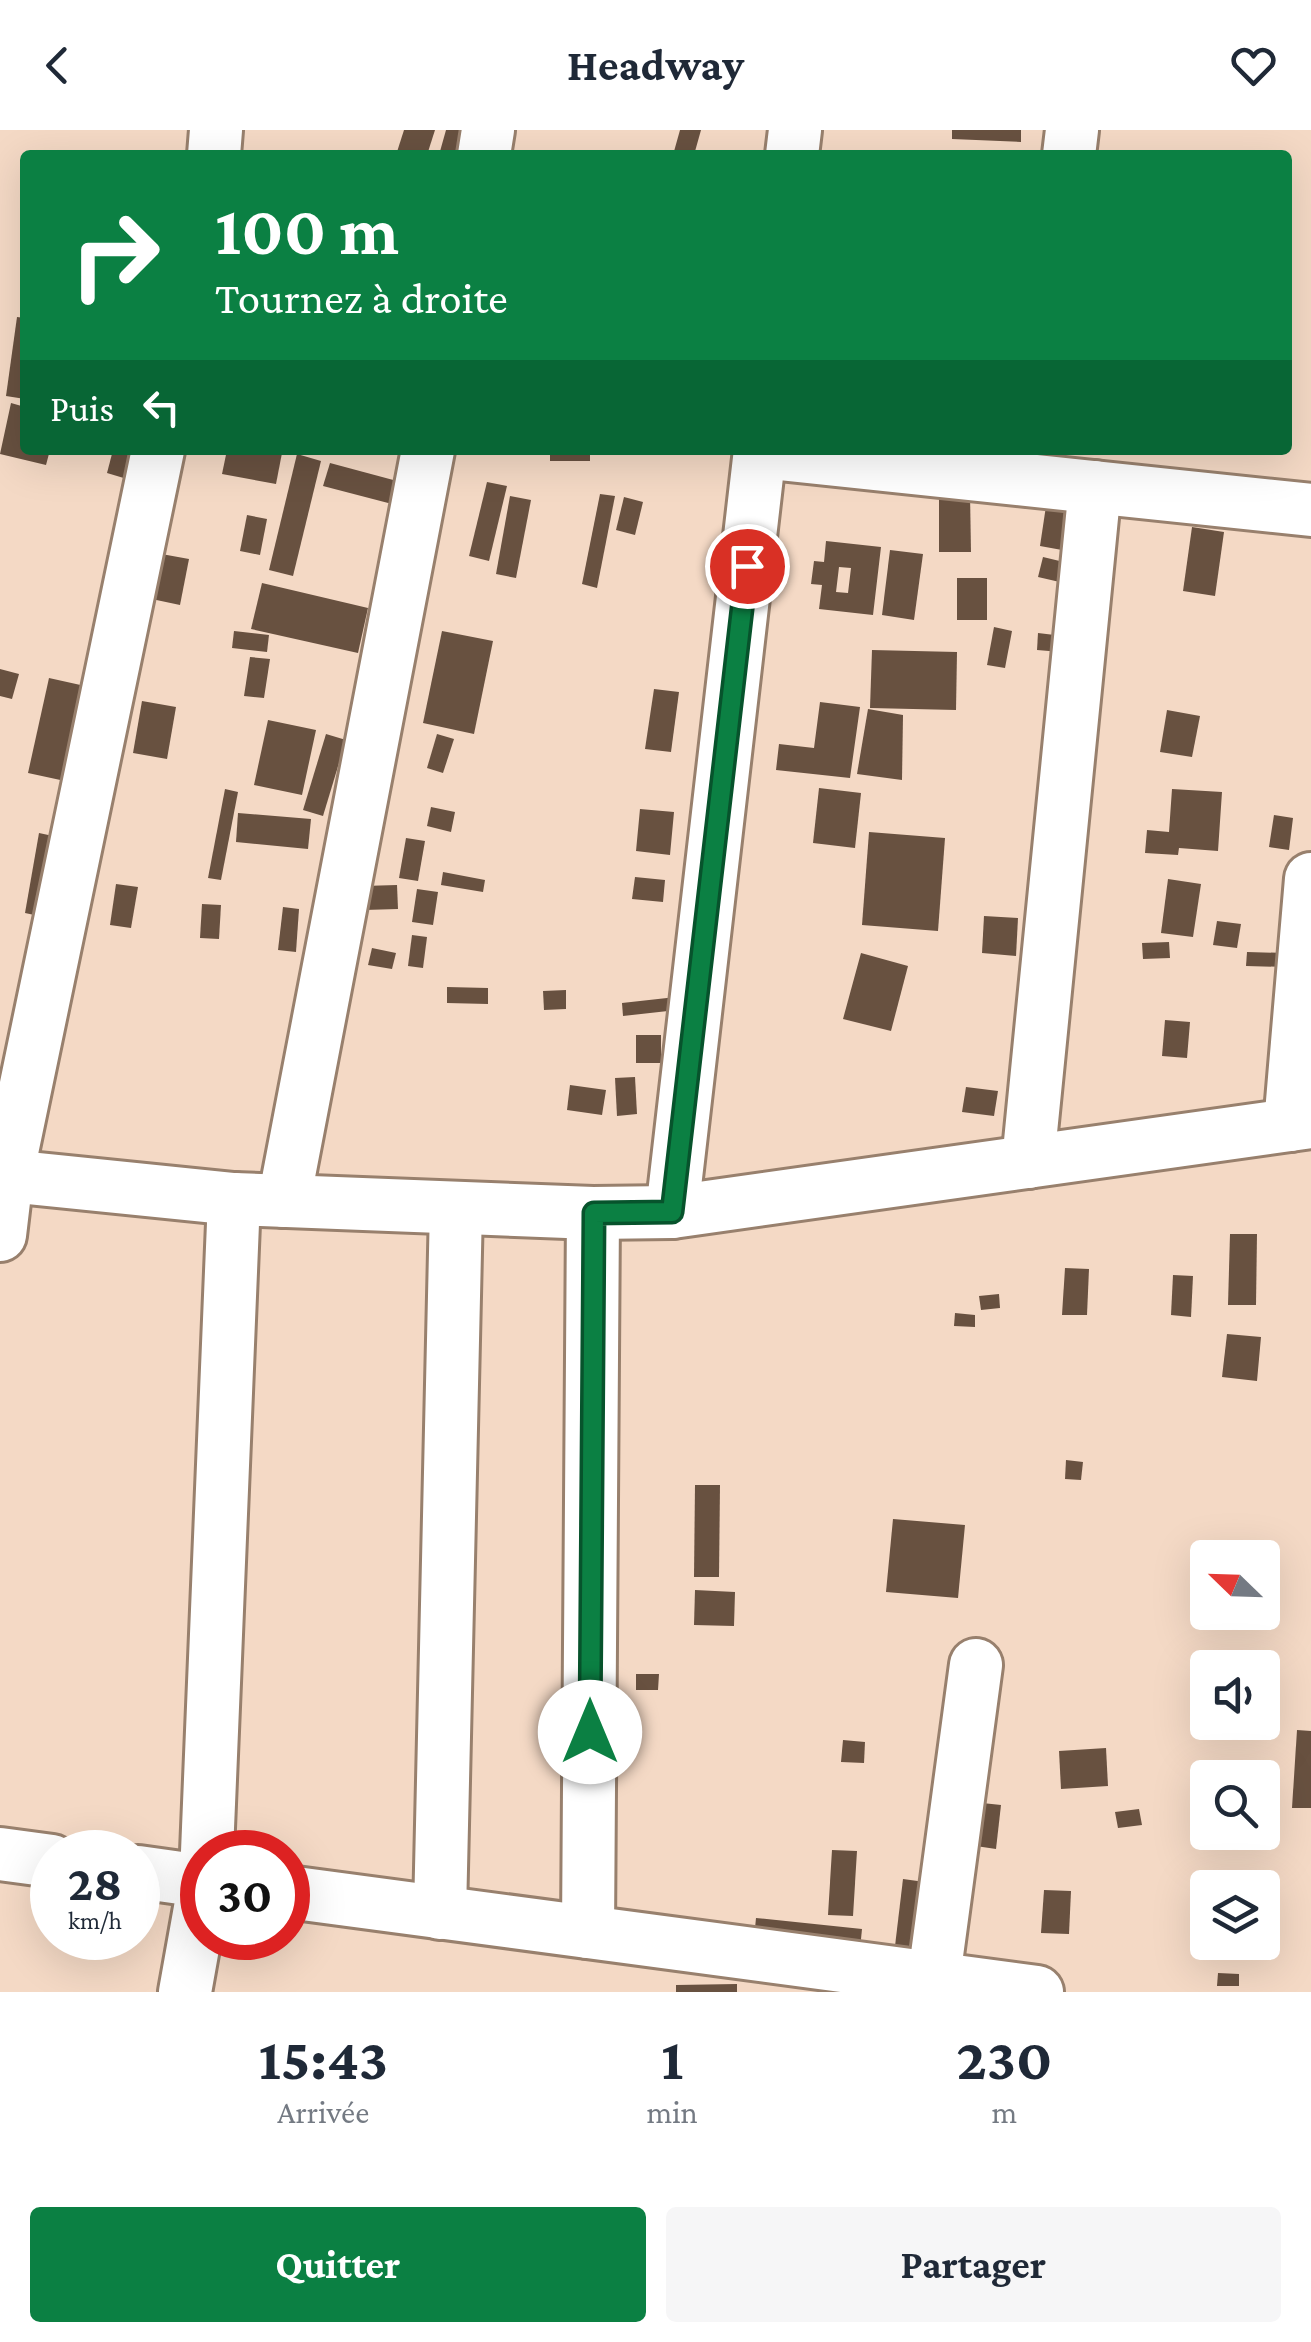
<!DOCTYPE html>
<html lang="fr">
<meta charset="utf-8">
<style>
body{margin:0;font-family:"Crimson Pro",serif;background:#f6f6f7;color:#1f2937;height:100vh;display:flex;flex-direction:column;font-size:38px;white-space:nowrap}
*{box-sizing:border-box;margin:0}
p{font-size:32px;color:#747a83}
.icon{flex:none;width:55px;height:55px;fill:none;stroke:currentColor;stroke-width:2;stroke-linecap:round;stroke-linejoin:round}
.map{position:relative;height:1862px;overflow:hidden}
.panel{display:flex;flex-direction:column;background:#fff;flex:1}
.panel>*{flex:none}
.banner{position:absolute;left:20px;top:20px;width:1272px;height:305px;border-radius:10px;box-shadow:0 10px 40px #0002;background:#0b8043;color:#fff;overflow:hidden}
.needle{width:65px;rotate:293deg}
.tools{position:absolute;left:1190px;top:1410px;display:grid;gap:20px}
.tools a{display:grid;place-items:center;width:90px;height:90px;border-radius:10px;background:#fff;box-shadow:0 10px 40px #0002;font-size:50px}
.speed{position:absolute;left:30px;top:1700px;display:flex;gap:20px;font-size:50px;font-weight:700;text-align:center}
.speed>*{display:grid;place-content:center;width:130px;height:130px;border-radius:50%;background:#fff;box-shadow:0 10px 40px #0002;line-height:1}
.speed small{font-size:25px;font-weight:400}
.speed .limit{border:15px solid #d22;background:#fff;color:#111}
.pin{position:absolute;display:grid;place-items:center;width:85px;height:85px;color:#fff;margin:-42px;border:5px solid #fff;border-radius:50%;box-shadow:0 2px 10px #0007}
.me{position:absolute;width:110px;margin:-55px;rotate:0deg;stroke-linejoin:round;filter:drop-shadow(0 0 8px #0008)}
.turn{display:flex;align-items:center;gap:35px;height:210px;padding:0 30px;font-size:45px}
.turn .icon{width:130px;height:130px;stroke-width:2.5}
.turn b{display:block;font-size:70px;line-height:85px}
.then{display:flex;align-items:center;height:95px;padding:0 30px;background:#0003;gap:20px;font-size:38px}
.eta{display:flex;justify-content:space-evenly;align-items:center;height:170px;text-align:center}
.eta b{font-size:60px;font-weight:700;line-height:70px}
.button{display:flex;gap:20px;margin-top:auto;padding:20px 30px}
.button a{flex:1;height:115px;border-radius:10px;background:#0b8043;color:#fff;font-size:40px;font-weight:700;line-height:115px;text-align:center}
.button a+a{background:#f6f6f7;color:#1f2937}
header{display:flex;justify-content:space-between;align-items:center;height:130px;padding:0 30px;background:#fff;font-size:45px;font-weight:700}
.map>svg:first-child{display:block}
.building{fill:#685140;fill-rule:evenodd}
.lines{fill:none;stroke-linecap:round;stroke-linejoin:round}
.minor-casing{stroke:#98806d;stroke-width:58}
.minor{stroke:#fff;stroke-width:52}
.route-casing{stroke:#07532c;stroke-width:25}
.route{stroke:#0b8043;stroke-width:18}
</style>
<header><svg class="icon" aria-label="back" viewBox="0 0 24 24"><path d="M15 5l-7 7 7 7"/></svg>Headway<svg class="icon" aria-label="heart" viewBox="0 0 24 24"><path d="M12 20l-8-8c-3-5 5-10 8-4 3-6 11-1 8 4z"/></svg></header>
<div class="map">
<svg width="1311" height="1862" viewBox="0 0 1311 1862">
<rect width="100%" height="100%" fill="#f4d9c5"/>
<g class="building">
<path d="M 404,0 L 435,0 L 427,25 L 396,25 Z"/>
<path d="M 446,0 L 470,0 L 463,25 L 439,25 Z"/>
<path d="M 680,0 L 701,0 L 694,25 L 673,25 Z"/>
<path d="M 952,0 L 1021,0 L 1021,12 L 952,9 Z"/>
<path d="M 17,187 L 25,188 L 25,269 L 6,266 Z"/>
<path d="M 11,273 L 25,277 L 25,320 L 50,320 L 46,335 L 0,324 Z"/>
<path d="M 113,320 L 146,320 L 137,352 L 107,343 Z"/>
<path d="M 227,320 L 268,320 L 282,323 L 276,354 L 222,344 Z"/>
<rect x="550" y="320" width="40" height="11"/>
<path d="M 297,324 L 321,331 L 293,446 L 269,440 Z"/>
<path d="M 330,333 L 397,351 L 392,374 L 323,356 Z"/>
<path d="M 487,352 L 507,356 L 489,431 L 469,426 Z"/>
<path d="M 939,363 L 970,363 L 971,422 L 939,422 Z"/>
<path d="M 600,364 L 615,366 L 597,458 L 582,454 Z"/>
<path d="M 510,366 L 531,370 L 516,448 L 496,444 Z"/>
<path d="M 624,367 L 643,372 L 635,405 L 616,400 Z"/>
<path d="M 1046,376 L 1068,380 L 1062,420 L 1040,416 Z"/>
<path d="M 247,385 L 267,389 L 260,425 L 240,421 Z"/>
<path d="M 1192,397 L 1224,402 L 1215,466 L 1183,461 Z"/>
<path d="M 826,411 L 881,417 L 873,485 L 819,479 L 822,455 L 811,454 L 814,431 L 824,432 ZM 839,437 L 851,438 L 848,463 L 836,462 Z"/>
<path d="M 890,420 L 923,424 L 914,490 L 882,485 Z"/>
<path d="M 156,423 L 189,429 L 180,475 L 147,468 Z"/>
<path d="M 1043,427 L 1068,433 L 1064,453 L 1038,447 Z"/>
<rect x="957" y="448" width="30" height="42"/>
<path d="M 262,453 L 368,478 L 358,523 L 251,499 Z"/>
<path d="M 994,497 L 1012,501 L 1005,538 L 987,535 Z"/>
<path d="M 234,501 L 269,505 L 267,522 L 232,518 Z"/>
<path d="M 442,501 L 493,511 L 474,604 L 423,593 Z"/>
<path d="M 1038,503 L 1063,506 L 1061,522 L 1037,520 Z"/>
<path d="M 872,520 L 957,522 L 956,580 L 870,578 Z"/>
<path d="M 250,527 L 270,529 L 264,568 L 244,566 Z"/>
<path d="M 0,539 L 19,544 L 12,569 L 0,566 Z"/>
<path d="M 49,548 L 85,556 L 65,651 L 28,643 Z"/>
<path d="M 654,559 L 679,562 L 671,622 L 645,619 Z"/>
<path d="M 142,571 L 176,577 L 167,629 L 133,623 Z"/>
<path d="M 820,572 L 860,577 L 850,648 L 776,640 L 779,614 L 814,618 Z"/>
<path d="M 868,579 L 903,585 L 902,650 L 857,644 Z"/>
<path d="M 1167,580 L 1200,586 L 1192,627 L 1160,622 Z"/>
<path d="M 268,590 L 316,600 L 302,665 L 254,655 Z"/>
<path d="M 326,604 L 346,610 L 323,686 L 303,680 Z"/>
<path d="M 437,604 L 454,609 L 443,643 L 427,638 Z"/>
<path d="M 819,658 L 861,663 L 855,718 L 813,713 Z"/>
<path d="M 225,659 L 238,662 L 221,750 L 208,748 Z"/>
<path d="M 1172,659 L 1222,662 L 1218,721 L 1179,718 L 1178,725 L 1145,723 L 1147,700 L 1169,702 Z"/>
<path d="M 431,677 L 455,682 L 451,702 L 427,696 Z"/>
<path d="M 640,679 L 674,682 L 670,725 L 636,721 Z"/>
<path d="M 238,683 L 311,689 L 308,719 L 236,712 Z"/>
<path d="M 1274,685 L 1293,688 L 1289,720 L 1269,717 Z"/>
<path d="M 869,702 L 945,708 L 938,801 L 862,795 Z"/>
<path d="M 39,703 L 53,706 L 39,786 L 25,783 Z"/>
<path d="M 406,708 L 425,711 L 418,751 L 399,748 Z"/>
<path d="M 443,742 L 485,750 L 483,762 L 441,755 Z"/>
<path d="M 635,747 L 665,750 L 663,772 L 632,769 Z"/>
<path d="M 1168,749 L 1201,754 L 1193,807 L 1161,803 Z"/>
<path d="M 116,754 L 138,757 L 131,798 L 110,795 Z"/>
<path d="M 397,755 L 398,779 L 364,780 L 363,756 Z"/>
<path d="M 417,759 L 438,762 L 433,795 L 412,792 Z"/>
<path d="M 202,774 L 221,775 L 219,809 L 200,808 Z"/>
<path d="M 283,777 L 299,779 L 296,822 L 278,820 Z"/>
<path d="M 984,786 L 1018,788 L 1016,826 L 982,823 Z"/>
<path d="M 1217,791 L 1241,794 L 1237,818 L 1213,815 Z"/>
<path d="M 412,805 L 427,807 L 423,838 L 408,836 Z"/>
<path d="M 1169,812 L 1170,828 L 1143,829 L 1142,813 Z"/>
<path d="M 372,818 L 396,823 L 392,839 L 368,835 Z"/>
<path d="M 1247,822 L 1287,823 L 1287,837 L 1246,836 Z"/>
<path d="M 861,823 L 908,836 L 891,901 L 843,889 Z"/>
<path d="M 447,857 L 488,858 L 488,874 L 447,873 Z"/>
<path d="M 566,860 L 566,879 L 544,880 L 543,861 Z"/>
<path d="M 676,867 L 677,880 L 623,886 L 622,873 Z"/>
<path d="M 1165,890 L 1190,892 L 1187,928 L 1162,926 Z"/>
<rect x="636" y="905" width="25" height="28"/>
<path d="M 635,947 L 637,984 L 617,986 L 615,948 Z"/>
<path d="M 570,955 L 606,960 L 602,985 L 567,980 Z"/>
<path d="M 966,957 L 998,961 L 994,986 L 962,982 Z"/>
<path d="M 1230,1104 L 1257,1104 L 1256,1175 L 1228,1175 Z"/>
<path d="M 1065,1138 L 1089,1139 L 1087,1185 L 1062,1185 Z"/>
<path d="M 1173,1145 L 1193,1146 L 1191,1187 L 1171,1185 Z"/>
<path d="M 999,1164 L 1000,1178 L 981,1180 L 979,1166 Z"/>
<path d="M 955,1183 L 975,1185 L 975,1197 L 954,1196 Z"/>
<path d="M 1227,1204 L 1261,1207 L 1257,1251 L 1222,1247 Z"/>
<path d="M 1066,1330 L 1083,1332 L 1081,1350 L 1065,1349 Z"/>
<path d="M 695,1355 L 720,1355 L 719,1447 L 694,1447 Z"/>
<path d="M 893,1389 L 965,1395 L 958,1468 L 886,1462 Z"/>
<path d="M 695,1460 L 735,1462 L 734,1496 L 694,1495 Z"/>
<path d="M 636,1544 L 659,1544 L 658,1560 L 636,1560 Z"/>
<path d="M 1297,1600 L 1311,1601 L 1311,1678 L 1292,1678 Z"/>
<path d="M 843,1610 L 865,1612 L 864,1633 L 841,1632 Z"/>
<path d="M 1106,1618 L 1108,1656 L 1061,1659 L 1059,1621 Z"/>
<path d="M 973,1672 L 1001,1675 L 996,1719 L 969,1715 Z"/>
<path d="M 1139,1679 L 1142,1695 L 1118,1698 L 1115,1682 Z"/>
<path d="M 832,1720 L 857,1721 L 853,1786 L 828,1785 Z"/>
<path d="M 903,1749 L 932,1753 L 924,1820 L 895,1816 Z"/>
<path d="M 1044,1760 L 1071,1761 L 1069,1804 L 1041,1803 Z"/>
<path d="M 756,1788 L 862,1799 L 860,1819 L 754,1809 Z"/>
<path d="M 1218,1843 L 1239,1844 L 1239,1856 L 1217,1856 Z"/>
<path d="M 737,1854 L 737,1862 L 676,1862 L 676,1855 Z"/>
</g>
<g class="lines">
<g class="minor-casing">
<g id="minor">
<path d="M 214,25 L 216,0"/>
<path d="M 484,25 L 488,0"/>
<path d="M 792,25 L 795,0"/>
<path d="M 1069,25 L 1072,0"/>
<path d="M 760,322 L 1311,380"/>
<path d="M 1290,995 L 1311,749"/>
<path d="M 1028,1032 L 1095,357"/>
<path d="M 0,1045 L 234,1069 L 593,1083 L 672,1082 L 1311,992"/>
<path d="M 284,1071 L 428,320"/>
<path d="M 672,1082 L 760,320"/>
<path d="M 0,1105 L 7,1046 L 158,320"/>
<path d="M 207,1722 L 234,1069"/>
<path d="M 0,1724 L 52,1731"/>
<path d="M 138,1742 L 202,1751"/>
<path d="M 288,1762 L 1037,1862"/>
<path d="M 440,1783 L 456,1078"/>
<path d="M 588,1802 L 593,1083"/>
<path d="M 185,1862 L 202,1767"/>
<path d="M 932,1862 L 976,1535"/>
</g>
</g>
<use href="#minor" class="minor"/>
</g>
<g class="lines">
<g class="route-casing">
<path id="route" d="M 590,1602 L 594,1083 L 672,1082 L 747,436"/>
</g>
<use href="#route" class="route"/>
</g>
</svg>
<div class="tools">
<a><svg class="needle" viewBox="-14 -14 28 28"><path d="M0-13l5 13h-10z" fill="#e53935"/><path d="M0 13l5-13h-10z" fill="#747a83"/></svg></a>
<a><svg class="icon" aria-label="sound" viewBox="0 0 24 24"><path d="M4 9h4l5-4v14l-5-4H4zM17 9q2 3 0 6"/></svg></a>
<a><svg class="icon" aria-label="search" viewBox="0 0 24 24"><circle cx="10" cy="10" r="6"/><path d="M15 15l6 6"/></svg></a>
<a><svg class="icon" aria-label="layers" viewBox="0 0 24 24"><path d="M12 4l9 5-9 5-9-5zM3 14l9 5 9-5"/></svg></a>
</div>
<div class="speed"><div>28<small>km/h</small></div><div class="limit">30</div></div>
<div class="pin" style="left:747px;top:436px;background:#d93025"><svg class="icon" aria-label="arrive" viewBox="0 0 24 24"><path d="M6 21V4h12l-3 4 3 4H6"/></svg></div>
<svg class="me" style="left:590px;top:1602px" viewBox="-20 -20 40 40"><circle r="19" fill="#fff"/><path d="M0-13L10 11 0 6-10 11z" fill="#0b8043"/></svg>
<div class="banner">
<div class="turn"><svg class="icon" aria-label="right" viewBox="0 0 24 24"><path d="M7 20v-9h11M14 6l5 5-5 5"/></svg><div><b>100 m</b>Tournez à droite</div></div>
<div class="then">Puis<svg class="icon" aria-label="left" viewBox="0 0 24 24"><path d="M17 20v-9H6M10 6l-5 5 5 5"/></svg></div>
</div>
</div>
<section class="panel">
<div class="eta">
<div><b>15:43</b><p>Arrivée</p></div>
<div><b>1</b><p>min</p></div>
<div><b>230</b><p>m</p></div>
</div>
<div class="button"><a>Quitter</a><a>Partager</a></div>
</section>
